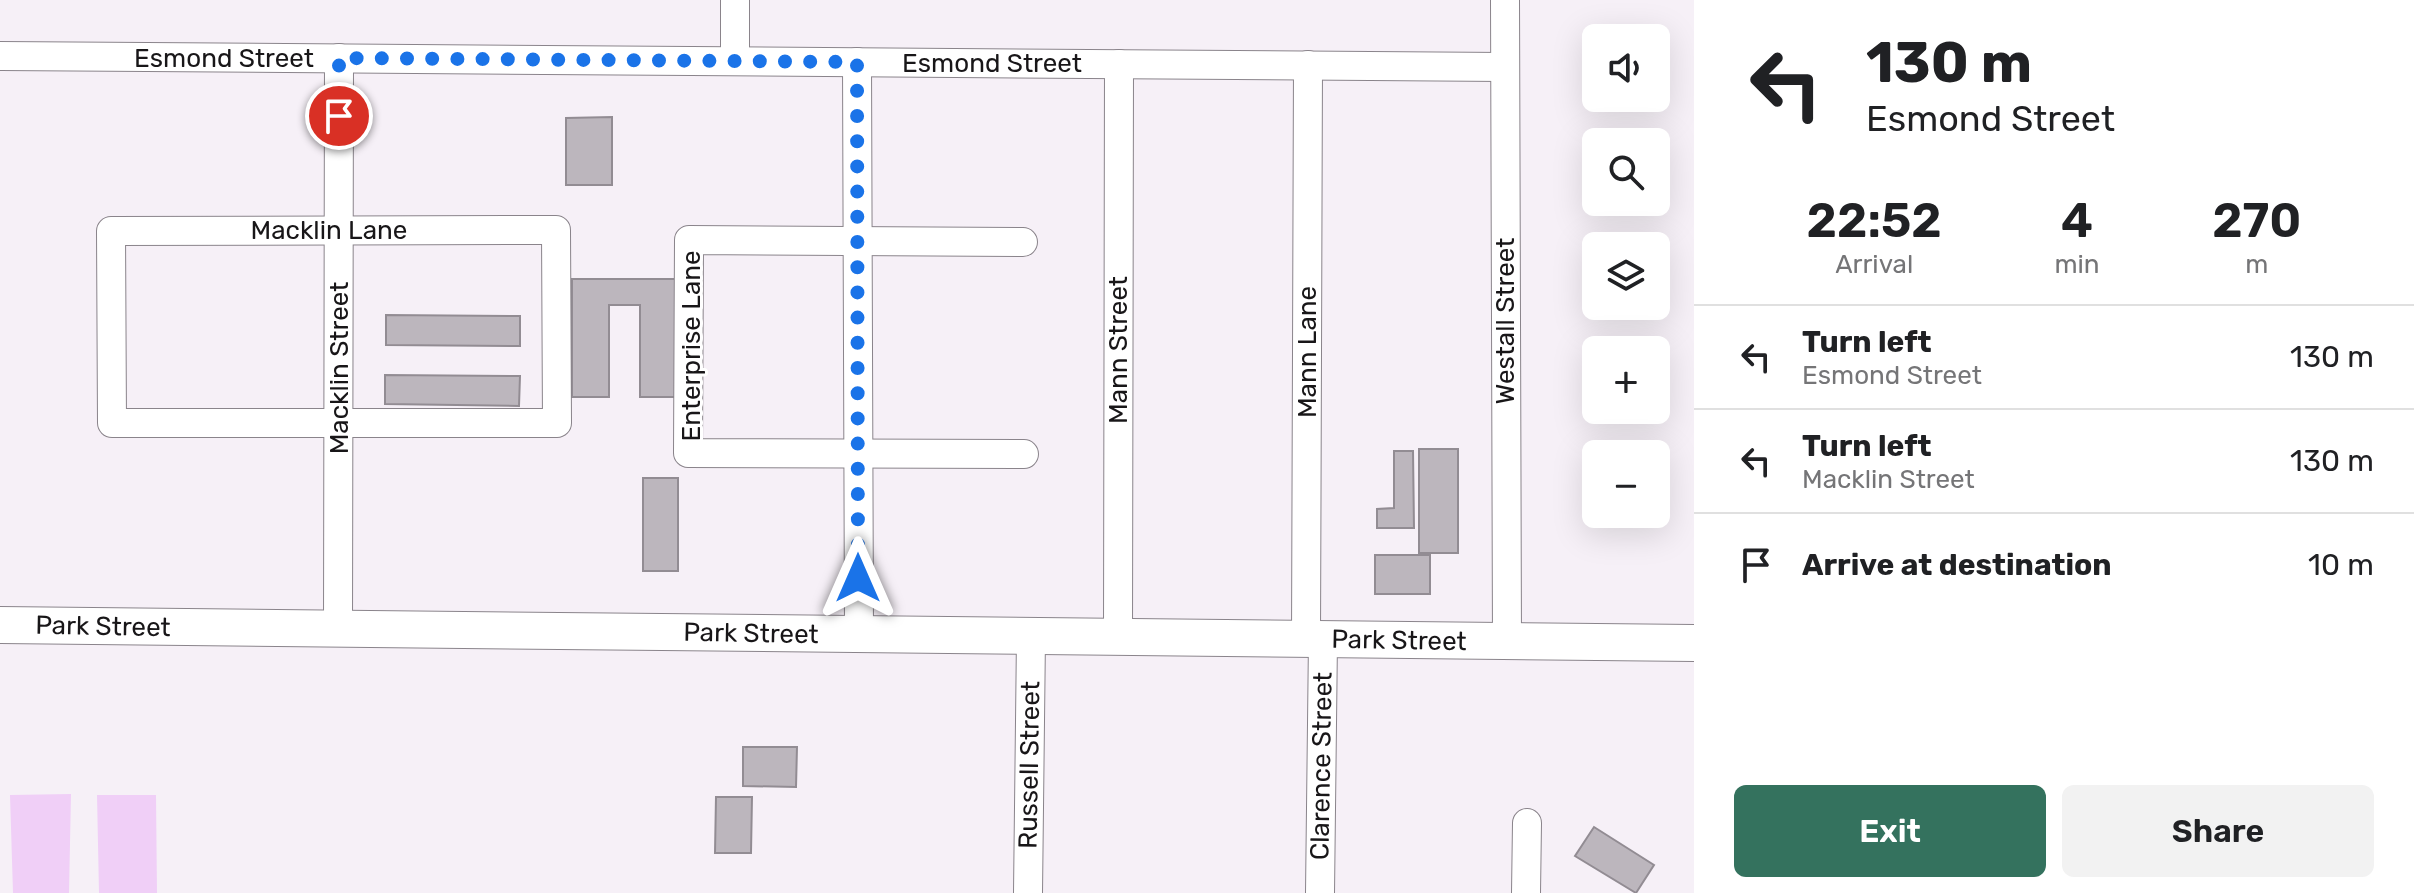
<!DOCTYPE html>
<meta charset="utf-8">
<style>
body{margin:0;font-family:Rubik,sans-serif;background:#f2f2f2;color:#202124;height:100vh;display:flex;flex-direction:column;font-size:30px;white-space:nowrap}
*{box-sizing:border-box;margin:0}
p{font-size:26px;color:#757577}
.icon{flex:none;width:44px;height:44px;fill:none;stroke:currentColor;stroke-width:2;stroke-linecap:round;stroke-linejoin:round}
.map{position:relative;flex:1;overflow:hidden}
.side{display:flex;flex-direction:column;background:#fff;width:720px}
.side>*{flex:none}
.hud{background:#fff;color:#202124;overflow:hidden}
.tools{position:absolute;left:1582px;top:24px;display:grid;gap:16px}
.tools a{display:grid;place-items:center;width:88px;height:88px;border-radius:12px;background:#fff;box-shadow:0 8px 32px #0002;font-size:40px}
.pin{position:absolute;display:grid;place-items:center;width:68px;height:68px;color:#fff;margin:-34px;border:4px solid #fff;border-radius:50%;box-shadow:0 2px 8px #0007}
.me{position:absolute;width:88px;margin:-44px;rotate:0deg;stroke-linejoin:round;filter:drop-shadow(0 0 6px #0008)}
.turn{display:flex;align-items:center;gap:28px;height:168px;padding:0 40px;font-size:36px}
.turn .icon{width:104px;height:104px;stroke-width:2.5}
.turn b{display:block;font-size:56px;line-height:68px}
.eta{display:flex;justify-content:space-evenly;align-items:center;height:136px;text-align:center}
.eta b{font-size:48px;font-weight:600;line-height:56px}
.primary-button{display:flex;gap:16px;margin-top:auto;padding:16px 40px}
.primary-button a{flex:1;height:92px;border-radius:12px;background:#34725e;color:#fff;font-size:32px;font-weight:600;line-height:92px;text-align:center}
.primary-button a+a{background:#f2f2f2;color:#202124}
ul{padding:0;list-style:none}
li{display:flex;align-items:center;gap:24px;height:104px;padding:0 40px;border-top:2px solid #e0e0e0}
li div{flex:1}
li b{display:block;font-size:30px}
li em{font-style:normal}
main{display:flex;flex:1;min-height:0}
.map>svg:first-child{display:block}
.green{fill:#f0cff7}
.building{fill:#bcb6bd;stroke:#928c93;stroke-width:2}
.lines{fill:none;stroke-linecap:round;stroke-linejoin:round}
.minor-casing{stroke:#8a848b;stroke-width:30}
.tertiary-casing{stroke:#8a848b;stroke-width:38}
.minor{stroke:#fff;stroke-width:28}
.tertiary{stroke:#fff;stroke-width:36}
.route{stroke:#1a73e8;stroke-width:14;stroke-dasharray:0 25.2}
.labels{text-anchor:middle;stroke-width:6;stroke-linejoin:round;paint-order:stroke}
.street-label{font-size:26px;fill:#181618;stroke:#fff}
</style>
<main>
<div class="map">
<svg width="1694" height="893" viewBox="0 0 1694 893">
<rect width="100%" height="100%" fill="#f6f0f7"/>
<g class="green">
<path d="M 71,794 L 69,893 L 13,893 L 10,795 Z"/>
<path d="M 156,795 L 157,893 L 99,893 L 97,795 Z"/>
</g>
<g class="building">
<path d="M 612,117 L 612,185 L 566,185 L 566,118 Z"/>
<path d="M 572,279 L 676,279 L 677,397 L 640,397 L 640,305 L 609,305 L 609,397 L 572,397 Z"/>
<path d="M 386,315 L 520,316 L 520,346 L 386,345 Z"/>
<path d="M 385,375 L 520,376 L 519,406 L 385,404 Z"/>
<rect x="1419" y="449" width="39" height="104"/>
<path d="M 1394,451 L 1413,451 L 1414,528 L 1377,528 L 1377,509 L 1394,508 Z"/>
<rect x="643" y="478" width="35" height="93"/>
<rect x="1375" y="555" width="55" height="39"/>
<path d="M 743,747 L 797,747 L 796,787 L 743,786 Z"/>
<path d="M 716,797 L 752,797 L 751,853 L 715,853 Z"/>
<path d="M 1594,827 L 1654,865 L 1636,893 L 1575,856 Z"/>
</g>
<g class="lines">
<g class="minor-casing">
<g id="minor">
<path d="M 735,0 L 735,61"/>
<path d="M 1505,0 L 1507,641"/>
<path d="M 0,56 L 1504,67"/>
<path d="M 857,62 L 859,634"/>
<path d="M 556,230 L 557,423 L 112,423 L 111,231 Z"/>
<path d="M 1023,242 L 689,240 L 688,453 L 1024,454"/>
<path d="M 338,629 L 339,58"/>
<path d="M 1118,637 L 1119,64"/>
<path d="M 1306,639 L 1308,65"/>
<path d="M 1028,893 L 1031,636"/>
<path d="M 1320,893 L 1323,639"/>
<path d="M 1526,893 L 1527,823"/>
</g>
</g>
<g class="tertiary-casing">
<path id="tertiary" d="M 0,625 L 1694,643"/>
</g>
<use href="#minor" class="minor"/>
<use href="#tertiary" class="tertiary"/>
</g>
<g class="lines">
<path class="route" d="M 339,116 L 339,58 L 857,62 L 858,578"/>
</g>
<g class="labels">
<g class="street-label">
<text x="224" y="67">Esmond Street</text>
<text x="992" y="72">Esmond Street</text>
<text x="329" y="239">Macklin Lane</text>
<text transform="translate(1505 321) rotate(-90)" y="9">Westall Street</text>
<text transform="translate(691 346) rotate(-90)" y="9">Enterprise Lane</text>
<text transform="translate(1118 350) rotate(-90)" y="9">Mann Street</text>
<text transform="translate(1307 352) rotate(-90)" y="9">Mann Lane</text>
<text transform="translate(339 368) rotate(-90)" y="9">Macklin Street</text>
<text transform="translate(103 626) rotate(1)" y="9">Park Street</text>
<text transform="translate(751 633) rotate(1)" y="9">Park Street</text>
<text transform="translate(1399 640) rotate(1)" y="9">Park Street</text>
<text transform="translate(1029 765) rotate(-89)" y="9">Russell Street</text>
<text transform="translate(1321 766) rotate(-89)" y="9">Clarence Street</text>
</g>
</g>
</svg>
<div class="tools">
<a><svg class="icon" aria-label="sound" viewBox="0 0 24 24"><path d="M4 9h4l5-4v14l-5-4H4zM17 9q2 3 0 6"/></svg></a>
<a><svg class="icon" aria-label="search" viewBox="0 0 24 24"><circle cx="10" cy="10" r="6"/><path d="M15 15l6 6"/></svg></a>
<a><svg class="icon" aria-label="layers" viewBox="0 0 24 24"><path d="M12 4l9 5-9 5-9-5zM3 14l9 5 9-5"/></svg></a>
<a>+</a>
<a>−</a>
</div>
<div class="pin" style="left:339px;top:116px;background:#d93025"><svg class="icon" aria-label="arrive" viewBox="0 0 24 24"><path d="M6 21V4h12l-3 4 3 4H6"/></svg></div>
<svg class="me" style="left:858px;top:578px" viewBox="-20 -20 40 40"><path d="M0-17L14 15 0 8-14 15z" fill="#1a73e8" stroke="#fff" stroke-width="4"/></svg>
</div>
<section class="side">
<div class="hud">
<div class="turn"><svg class="icon" aria-label="left" viewBox="0 0 24 24"><path d="M17 20v-9H6M10 6l-5 5 5 5"/></svg><div><b>130 m</b>Esmond Street</div></div>
</div>
<div class="eta">
<div><b>22:52</b><p>Arrival</p></div>
<div><b>4</b><p>min</p></div>
<div><b>270</b><p>m</p></div>
</div>
<ul>
<li><svg class="icon" aria-label="left" viewBox="0 0 24 24"><path d="M17 20v-9H6M10 6l-5 5 5 5"/></svg><div><b>Turn left</b><p>Esmond Street</p></div><em>130 m</em></li>
<li><svg class="icon" aria-label="left" viewBox="0 0 24 24"><path d="M17 20v-9H6M10 6l-5 5 5 5"/></svg><div><b>Turn left</b><p>Macklin Street</p></div><em>130 m</em></li>
<li><svg class="icon" aria-label="arrive" viewBox="0 0 24 24"><path d="M6 21V4h12l-3 4 3 4H6"/></svg><div><b>Arrive at destination</b></div><em>10 m</em></li>
</ul>
<div class="primary-button"><a>Exit</a><a>Share</a></div>
</section>
</main>
